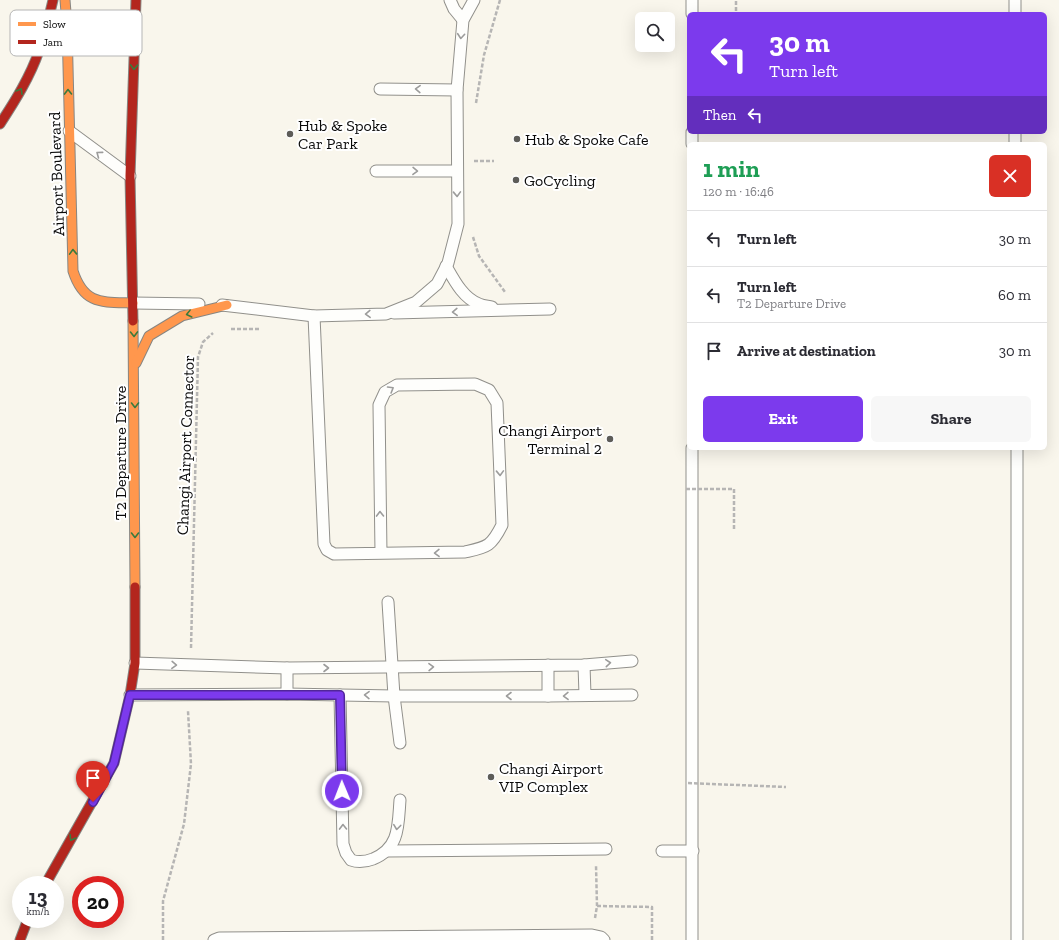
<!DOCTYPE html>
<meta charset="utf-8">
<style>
body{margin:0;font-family:"Zilla Slab",serif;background:#f7f7f7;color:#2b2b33;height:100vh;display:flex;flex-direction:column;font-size:15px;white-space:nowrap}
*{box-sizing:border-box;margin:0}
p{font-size:13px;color:#7c7c81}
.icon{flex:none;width:22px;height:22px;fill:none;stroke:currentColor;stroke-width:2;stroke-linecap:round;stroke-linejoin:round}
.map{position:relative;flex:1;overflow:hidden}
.details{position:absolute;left:687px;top:142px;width:360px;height:308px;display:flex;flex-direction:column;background:#fff;border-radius:6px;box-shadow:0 4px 16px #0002}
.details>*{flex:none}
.guide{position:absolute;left:687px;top:12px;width:360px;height:122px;border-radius:6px;box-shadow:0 4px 16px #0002;background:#7c3aed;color:#fff;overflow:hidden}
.controls{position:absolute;left:635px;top:12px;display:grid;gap:8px}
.controls a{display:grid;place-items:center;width:40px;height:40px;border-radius:6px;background:#fff;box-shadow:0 4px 16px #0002;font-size:20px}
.speed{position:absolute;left:12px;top:876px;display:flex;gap:8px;font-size:20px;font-weight:700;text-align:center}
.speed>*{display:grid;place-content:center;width:52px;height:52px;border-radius:50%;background:#fff;box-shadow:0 4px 16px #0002;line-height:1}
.speed small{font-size:10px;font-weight:400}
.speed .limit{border:6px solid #d22;background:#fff;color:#111}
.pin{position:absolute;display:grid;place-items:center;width:34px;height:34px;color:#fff;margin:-41px -17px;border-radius:50% 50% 50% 0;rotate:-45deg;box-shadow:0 0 4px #0007}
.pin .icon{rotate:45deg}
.me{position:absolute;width:44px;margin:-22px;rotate:359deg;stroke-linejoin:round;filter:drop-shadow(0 0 3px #0008)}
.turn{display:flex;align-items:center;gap:14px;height:84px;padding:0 16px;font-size:18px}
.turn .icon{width:52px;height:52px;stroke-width:2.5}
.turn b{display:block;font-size:28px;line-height:34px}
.then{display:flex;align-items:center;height:38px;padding:0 16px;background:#0003;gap:8px;font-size:15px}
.round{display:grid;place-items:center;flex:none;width:42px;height:42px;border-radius:6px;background:#f7f7f7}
.head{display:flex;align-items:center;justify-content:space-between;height:68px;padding:0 16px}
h1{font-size:24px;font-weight:800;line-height:30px;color:#1e9e55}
.cta{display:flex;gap:8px;margin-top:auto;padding:8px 16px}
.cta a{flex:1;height:46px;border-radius:6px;background:#7c3aed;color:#fff;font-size:16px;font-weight:800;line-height:46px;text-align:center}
.cta a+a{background:#f7f7f7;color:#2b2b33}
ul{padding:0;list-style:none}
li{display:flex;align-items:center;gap:12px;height:56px;padding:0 16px;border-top:1px solid #e1e1e2}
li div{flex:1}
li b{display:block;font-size:15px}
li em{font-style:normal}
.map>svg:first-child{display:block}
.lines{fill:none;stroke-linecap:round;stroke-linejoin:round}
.lane-casing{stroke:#91908b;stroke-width:13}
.slow-casing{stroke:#888682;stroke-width:11}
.jam-casing{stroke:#888682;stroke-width:11}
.path{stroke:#b6b5b4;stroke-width:2.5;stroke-dasharray:4 2;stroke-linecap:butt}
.lane{stroke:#fefefc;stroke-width:11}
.slow{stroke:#ff974d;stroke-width:9}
.jam{stroke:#b3261e;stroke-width:9}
.path-bridge{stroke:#b6b5b4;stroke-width:2.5;stroke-dasharray:4 2;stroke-linecap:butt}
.oneway{stroke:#9c9c9b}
.oneway2{stroke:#3a7a3d}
.route-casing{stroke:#51269a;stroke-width:10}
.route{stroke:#7c3aed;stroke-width:7}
.poi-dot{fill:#5d5c58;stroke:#fff;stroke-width:1.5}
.labels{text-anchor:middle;stroke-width:4;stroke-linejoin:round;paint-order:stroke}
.poi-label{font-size:16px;fill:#090909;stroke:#fff;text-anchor:start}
.street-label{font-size:16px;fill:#090909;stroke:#fff}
.key{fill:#fff;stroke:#b5b5b5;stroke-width:1}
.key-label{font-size:11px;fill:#090909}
</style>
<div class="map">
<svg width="1059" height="940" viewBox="0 0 1059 940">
<rect width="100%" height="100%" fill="#f9f6ec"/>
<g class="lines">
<g class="lane-casing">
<g id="lane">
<path d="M 450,0 L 454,9 L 463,20"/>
<path d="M 692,0 L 692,14"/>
<path d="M 1015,0 L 1015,14"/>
<path d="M 380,89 L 457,90"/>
<path d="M 69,131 L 130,176"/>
<path d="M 692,132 L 692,144"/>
<path d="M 1015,132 L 1015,144"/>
<path d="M 376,171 L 457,171"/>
<path d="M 446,266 C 454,280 463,298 479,304 C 483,306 488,306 492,307"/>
<path d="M 133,303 L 199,304"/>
<path d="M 222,305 L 314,316 L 386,314 L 416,302 L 437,284 L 448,263 L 458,224 L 457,90 L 463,20 L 474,0"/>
<path d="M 394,313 L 550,309"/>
<path d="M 314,316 L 324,544 L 327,550 L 334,554 L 465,552 C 487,547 491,547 502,525 L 497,403 L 489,390 L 475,384 L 397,385 L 385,392 L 379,405 L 381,553"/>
<path d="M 388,602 L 394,696 L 400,743"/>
<path d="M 135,663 L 287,668 L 584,665 L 632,661"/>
<path d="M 548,665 L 548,696"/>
<path d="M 584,665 L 585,695"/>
<path d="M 287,694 L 287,668"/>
<path d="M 130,695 L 287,694 L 394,696 L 548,696 L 632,695"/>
<path d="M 340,695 L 343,844 L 346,853 L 351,860 C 359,863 365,862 373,859 C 400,848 398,825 400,800"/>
<path d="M 387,851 L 606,849"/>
<path d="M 662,851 L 693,851"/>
<path d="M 214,940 L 219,938 L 592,935 L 601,937 L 604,940"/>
<path d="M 692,940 L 692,448"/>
<path d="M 1017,940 L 1017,448"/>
</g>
</g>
<g class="slow-casing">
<g id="slow">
<path d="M 65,0 L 67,25 L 73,271 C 84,305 102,302 133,303"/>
<path d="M 133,321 L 135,587"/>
<path d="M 136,363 L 149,336 L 182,316 L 227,305"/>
</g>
</g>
<g class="jam-casing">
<g id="jam">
<path d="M 0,124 C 15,101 30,77 39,51 C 45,34 49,17 53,0"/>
<path d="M 133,321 L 130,176 L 136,0"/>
<path d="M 45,885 L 114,763 L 130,695 L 135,663 L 135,587"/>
<path d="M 20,940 L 28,919"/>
</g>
</g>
<g class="path">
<path d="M 736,11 L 736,0"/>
<path d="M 476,103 L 484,55 L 500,0"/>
<path d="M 474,161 L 494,161"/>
<path d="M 687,229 L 689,229"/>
<path d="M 473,237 L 479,256 L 505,292"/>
<path d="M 231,329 L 260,329"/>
<path d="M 191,648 L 198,357 L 203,342 L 213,333"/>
<path d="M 597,906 L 652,907 L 652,940"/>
<path d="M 595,918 L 597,906 L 596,865"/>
<path d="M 163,940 L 163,901 L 184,824 L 191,764 L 188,711"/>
</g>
<use href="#lane" class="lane"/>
<use href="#slow" class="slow"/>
<use href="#jam" class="jam"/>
<g class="path-bridge">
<path d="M 686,489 L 734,489 L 734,529"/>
<path d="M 688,783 L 786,787"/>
</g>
</g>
<defs><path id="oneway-chevron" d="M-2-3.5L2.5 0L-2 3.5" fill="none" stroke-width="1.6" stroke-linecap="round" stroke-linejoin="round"/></defs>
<g class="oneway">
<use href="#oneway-chevron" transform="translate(461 36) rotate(95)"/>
<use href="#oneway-chevron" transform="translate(418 89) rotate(-178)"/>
<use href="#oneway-chevron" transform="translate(99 154) rotate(-143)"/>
<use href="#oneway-chevron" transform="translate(415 171) rotate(1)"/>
<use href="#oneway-chevron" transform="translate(457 194) rotate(88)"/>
<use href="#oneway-chevron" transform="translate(455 312) rotate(178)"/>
<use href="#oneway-chevron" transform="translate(368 314) rotate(178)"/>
<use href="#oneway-chevron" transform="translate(391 389) rotate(-31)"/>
<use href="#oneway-chevron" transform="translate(500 473) rotate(88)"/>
<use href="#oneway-chevron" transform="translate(380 514) rotate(-91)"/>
<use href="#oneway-chevron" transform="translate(437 553) rotate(179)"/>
<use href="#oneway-chevron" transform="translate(608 663) rotate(-5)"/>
<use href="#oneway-chevron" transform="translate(174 665) rotate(2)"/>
<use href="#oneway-chevron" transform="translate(431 667) rotate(-1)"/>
<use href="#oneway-chevron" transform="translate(326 668)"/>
<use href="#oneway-chevron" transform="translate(367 695) rotate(-179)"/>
<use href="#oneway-chevron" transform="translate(509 696) rotate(-180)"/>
<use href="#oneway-chevron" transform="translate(566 696) rotate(179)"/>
<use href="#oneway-chevron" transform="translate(343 827) rotate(-91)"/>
<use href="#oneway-chevron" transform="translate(397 827) rotate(97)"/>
</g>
<g class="oneway2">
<use href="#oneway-chevron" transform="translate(134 67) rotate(92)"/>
<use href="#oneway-chevron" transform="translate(20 91) rotate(-60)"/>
<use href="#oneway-chevron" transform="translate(68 92) rotate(-91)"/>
<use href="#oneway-chevron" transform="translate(73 252) rotate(-92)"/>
<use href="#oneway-chevron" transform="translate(189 314) rotate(166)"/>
<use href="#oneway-chevron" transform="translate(134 334) rotate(89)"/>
<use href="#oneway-chevron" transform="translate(135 405) rotate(90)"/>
<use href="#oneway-chevron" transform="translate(135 535) rotate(90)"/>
<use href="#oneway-chevron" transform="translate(72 838) rotate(121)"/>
</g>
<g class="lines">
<g class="route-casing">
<path id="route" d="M 93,802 L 114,763 L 130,695 L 340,695 L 342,791"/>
</g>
<use href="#route" class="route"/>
</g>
<g class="poi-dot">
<circle cx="290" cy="134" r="4"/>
<circle cx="517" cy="139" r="4"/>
<circle cx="516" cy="180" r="4"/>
<circle cx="610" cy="439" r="4"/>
<circle cx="491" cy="777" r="4"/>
</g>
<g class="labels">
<g class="poi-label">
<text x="298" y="131">Hub &amp; Spoke<tspan x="298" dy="18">Car Park</tspan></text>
<text x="525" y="145">Hub &amp; Spoke Cafe</text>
<text x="524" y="186">GoCycling</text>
<text x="602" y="436" text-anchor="end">Changi Airport<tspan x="602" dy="18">Terminal 2</tspan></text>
<text x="499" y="774">Changi Airport<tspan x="499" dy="18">VIP Complex</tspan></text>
</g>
<g class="street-label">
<text transform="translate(56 174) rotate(-92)" y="6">Airport Boulevard</text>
<text transform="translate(185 445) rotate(-88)" y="6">Changi Airport Connector</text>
<text transform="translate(120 453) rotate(-90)" y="6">T2 Departure Drive</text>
</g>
</g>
<rect x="10" y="10" width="132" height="46" rx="6" class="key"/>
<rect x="18" y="22" width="18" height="4" fill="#ff974d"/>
<rect x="18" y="40" width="18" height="4" fill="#b3261e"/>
<g class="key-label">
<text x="43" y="28">Slow</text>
<text x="43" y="46">Jam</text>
</g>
</svg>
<div class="controls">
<a><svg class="icon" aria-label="search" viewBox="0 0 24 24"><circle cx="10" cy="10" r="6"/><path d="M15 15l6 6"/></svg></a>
</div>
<div class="speed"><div>13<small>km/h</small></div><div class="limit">20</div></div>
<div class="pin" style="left:93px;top:802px;background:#d93025"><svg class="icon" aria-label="arrive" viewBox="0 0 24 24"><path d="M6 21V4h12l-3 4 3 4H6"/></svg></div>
<svg class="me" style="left:342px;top:791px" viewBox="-20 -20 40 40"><circle r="17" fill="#7c3aed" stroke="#fff" stroke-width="3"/><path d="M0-11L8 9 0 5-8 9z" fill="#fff"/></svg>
<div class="guide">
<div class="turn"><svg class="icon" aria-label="left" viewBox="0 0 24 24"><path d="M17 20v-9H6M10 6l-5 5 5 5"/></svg><div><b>30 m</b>Turn left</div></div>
<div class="then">Then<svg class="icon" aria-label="left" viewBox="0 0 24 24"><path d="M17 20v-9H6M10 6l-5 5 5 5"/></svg></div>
</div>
<section class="details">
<div class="head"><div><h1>1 min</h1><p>120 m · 16:46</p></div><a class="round" style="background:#d93025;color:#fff"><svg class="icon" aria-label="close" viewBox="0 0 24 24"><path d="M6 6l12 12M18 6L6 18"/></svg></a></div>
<ul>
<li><svg class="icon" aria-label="left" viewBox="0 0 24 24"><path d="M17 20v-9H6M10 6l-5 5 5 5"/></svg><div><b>Turn left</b></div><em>30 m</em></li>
<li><svg class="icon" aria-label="left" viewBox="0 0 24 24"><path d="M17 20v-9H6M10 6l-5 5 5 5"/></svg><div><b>Turn left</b><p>T2 Departure Drive</p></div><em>60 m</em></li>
<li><svg class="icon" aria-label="arrive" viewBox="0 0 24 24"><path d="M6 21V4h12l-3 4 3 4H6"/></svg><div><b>Arrive at destination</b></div><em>30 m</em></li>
</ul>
<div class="cta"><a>Exit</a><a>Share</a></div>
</section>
</div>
